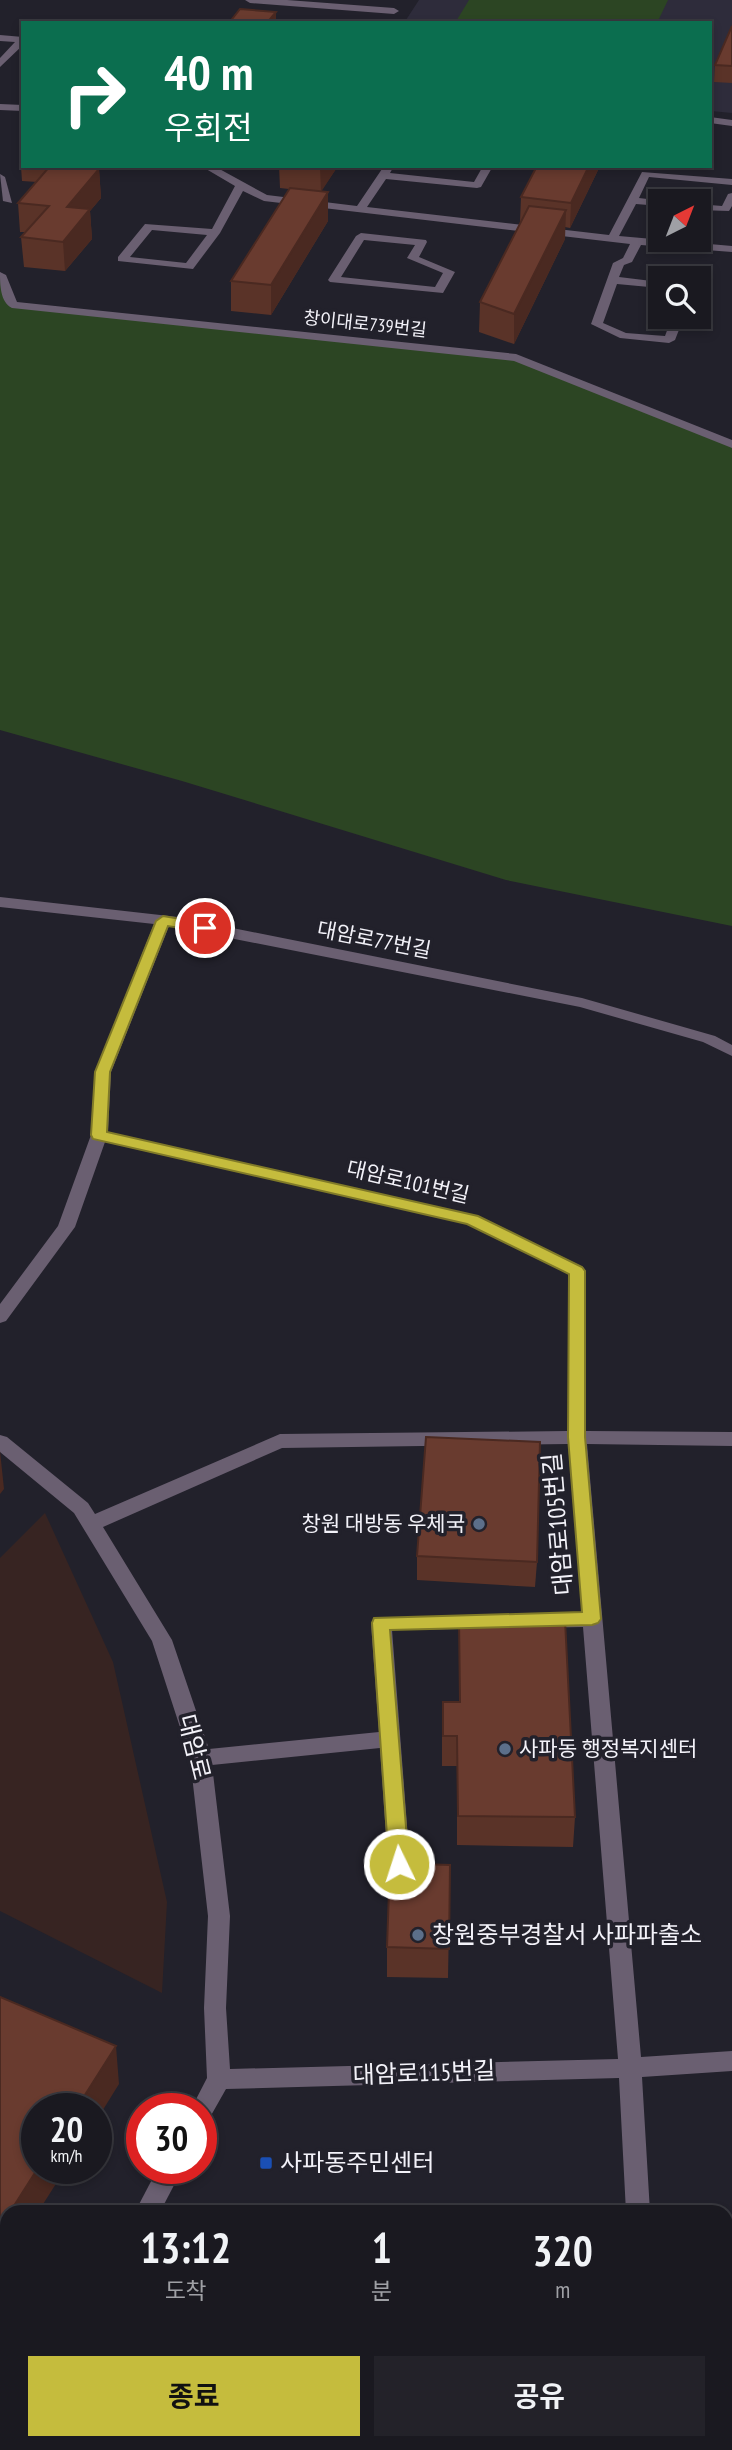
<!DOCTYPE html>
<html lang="ko">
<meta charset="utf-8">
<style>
body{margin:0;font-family:"PT Sans Narrow","Noto Sans KR",sans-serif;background:#232229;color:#f1f3f6;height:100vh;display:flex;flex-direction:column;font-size:26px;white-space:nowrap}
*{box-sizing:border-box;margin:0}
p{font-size:23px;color:#9fa0a5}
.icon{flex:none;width:38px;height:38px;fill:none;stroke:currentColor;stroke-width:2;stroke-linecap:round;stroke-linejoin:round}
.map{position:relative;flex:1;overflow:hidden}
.panel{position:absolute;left:0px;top:2205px;width:733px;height:245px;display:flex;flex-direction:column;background:#1a1920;border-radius:21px 21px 0 0;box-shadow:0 4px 10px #0003,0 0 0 2px #38383e}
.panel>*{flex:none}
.top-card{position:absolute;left:21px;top:21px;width:691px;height:147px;border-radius:0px;box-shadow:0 4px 10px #0003,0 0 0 2px #38383e;background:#0b6e4f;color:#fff;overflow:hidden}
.needle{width:46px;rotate:42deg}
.tools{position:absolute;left:648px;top:189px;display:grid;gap:14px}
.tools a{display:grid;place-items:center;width:63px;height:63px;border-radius:0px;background:#1a1920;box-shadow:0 4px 10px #0003,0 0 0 2px #38383e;font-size:35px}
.speed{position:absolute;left:21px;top:2093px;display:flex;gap:14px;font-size:35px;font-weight:700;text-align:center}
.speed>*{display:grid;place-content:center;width:91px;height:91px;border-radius:50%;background:#1a1920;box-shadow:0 4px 10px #0003,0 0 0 2px #38383e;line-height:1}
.speed small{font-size:18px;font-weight:400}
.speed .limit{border:10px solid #d22;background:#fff;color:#111}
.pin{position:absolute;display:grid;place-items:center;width:60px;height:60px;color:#fff;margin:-30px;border:4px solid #fff;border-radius:50%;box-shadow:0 2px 7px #0007}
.me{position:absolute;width:77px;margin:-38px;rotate:356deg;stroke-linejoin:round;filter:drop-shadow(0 0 5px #0008)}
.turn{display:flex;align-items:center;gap:24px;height:147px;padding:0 28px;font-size:32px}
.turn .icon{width:91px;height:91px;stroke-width:2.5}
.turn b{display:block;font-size:49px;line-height:60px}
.eta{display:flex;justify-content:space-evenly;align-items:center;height:119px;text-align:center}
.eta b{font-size:42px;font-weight:700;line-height:49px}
.primary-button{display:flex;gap:14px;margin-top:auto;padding:14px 28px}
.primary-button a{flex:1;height:80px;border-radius:0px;background:#c5bc3d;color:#111;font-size:28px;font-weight:700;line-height:80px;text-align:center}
.primary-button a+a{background:#232229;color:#f1f3f6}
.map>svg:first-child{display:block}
.commercial{fill:#372422}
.built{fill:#2e2c3b}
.green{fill:#2c4523}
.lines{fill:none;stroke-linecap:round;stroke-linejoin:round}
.minor{fill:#6a5f71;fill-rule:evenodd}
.wall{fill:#5a3328}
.shaded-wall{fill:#4a2921}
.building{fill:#693b2f;stroke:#4a2921;stroke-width:2}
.route{fill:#c5bc3d;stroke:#807a28;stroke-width:2}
.service-dot{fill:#5c6f8a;stroke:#22212b;stroke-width:2.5}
.transit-dot{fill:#1a4fb4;stroke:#22212b;stroke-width:2.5}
.labels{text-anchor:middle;stroke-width:7;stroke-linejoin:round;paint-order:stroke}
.far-street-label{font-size:18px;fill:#f3f2f9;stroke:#22212b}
.street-label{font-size:21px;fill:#f3f2f9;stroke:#22212b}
.poi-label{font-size:21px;fill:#f3f2f9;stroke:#22212b;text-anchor:end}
.near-street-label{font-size:24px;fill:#f3f2f9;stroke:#22212b}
.near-poi-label{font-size:24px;fill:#f3f2f9;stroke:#22212b;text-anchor:start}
</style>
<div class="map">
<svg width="732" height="2450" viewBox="0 0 732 2450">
<rect width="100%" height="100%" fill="#22212b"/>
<path class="commercial" d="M 45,1513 L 113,1662 L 167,1902 L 162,1993 L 0,1911 L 0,1558 Z"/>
<path class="built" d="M 419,0 L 732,0 L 732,113 L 711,111 L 710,23 L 404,23 Z"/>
<g class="green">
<path d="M 469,0 L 668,0 L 657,23 L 455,23 Z"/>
<path d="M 0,275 L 13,305 L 516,358 L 732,444 L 732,926 L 506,880 L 182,781 L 0,730 Z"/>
</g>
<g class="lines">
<g class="minor">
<path d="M 245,0 L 287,0 L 394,8 L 399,11 L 394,14 L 250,3 Z"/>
<path d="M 0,35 L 23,37 L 23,45 L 0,67 L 0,58 L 15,42 L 0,41 Z"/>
<path d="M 0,104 L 23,105 L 23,111 L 0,110 Z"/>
<path d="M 710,117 L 732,120 L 732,126 L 710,123 Z"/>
<path d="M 201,166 L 214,166 L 267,195 L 357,206 L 384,166 L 394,166 L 390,173 L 474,182 L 483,166 L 493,166 L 481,187 L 477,188 L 386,179 L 367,207 L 609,235 L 642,172 L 732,179 L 732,185 L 649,177 L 639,198 L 664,201 L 660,201 L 660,206 L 636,204 L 619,236 L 732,246 L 732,252 L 641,245 L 632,262 L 624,265 L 619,277 L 660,282 L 660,288 L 617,284 L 603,323 L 626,333 L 665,336 L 672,317 L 684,317 L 675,340 L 669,343 L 620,338 L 591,324 L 613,263 L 623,258 L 630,244 L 264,201 L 243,191 L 220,233 L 193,269 L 118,261 L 118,257 L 145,224 L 212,229 L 235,186 ZM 152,230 L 207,235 L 186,263 L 130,257 Z"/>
<path d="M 0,174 L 5,177 L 12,203 L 3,201 Z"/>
<path d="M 732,193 L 732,206 L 729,211 L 698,210 L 698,204 L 722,206 L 728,194 Z"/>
<path d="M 361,233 L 426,240 L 427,242 L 419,257 L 455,272 L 443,293 L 330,282 L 328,280 L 356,236 ZM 364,240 L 415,245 L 407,258 L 443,273 L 435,287 L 341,277 Z"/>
<path d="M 0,272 L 6,275 L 17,302 L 516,354 L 732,440 L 732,448 L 514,361 L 12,308 C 0,302 0,284 0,272 Z"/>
<path d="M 0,897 L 178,917 L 582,998 L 715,1036 L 732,1045 L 732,1056 L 703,1042 L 580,1007 L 169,926 L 111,1072 L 108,1132 L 478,1216 L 583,1267 L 586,1271 L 586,1431 L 732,1432 L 732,1446 L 587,1444 L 641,2057 L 732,2051 L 732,2071 L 642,2077 L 650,2212 L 626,2212 L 619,2078 L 226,2089 L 209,2119 L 201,2122 L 201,2109 L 191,2109 L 207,2078 L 204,2008 L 208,1916 L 190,1758 L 152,1641 L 74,1513 L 0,1452 L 0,1435 L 7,1437 L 88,1503 L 95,1514 L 280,1434 L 568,1431 L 568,1274 L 467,1224 L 105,1142 L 75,1227 L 6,1321 L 0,1323 L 0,1304 L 58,1226 L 91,1135 L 95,1072 L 154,924 L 0,907 ZM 568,1444 L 582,1612 L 374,1618 L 371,1623 L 379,1732 L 209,1749 L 172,1640 L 103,1527 L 282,1448 ZM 583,1627 L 618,2059 L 230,2069 L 226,2008 L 230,1916 L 212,1765 L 380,1748 L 388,1864 L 391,1870 L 399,1873 L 407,1870 L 410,1864 L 392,1630 Z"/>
<path d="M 158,2168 L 183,2168 L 160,2212 L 135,2212 Z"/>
<path d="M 8,2443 L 35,2443 L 32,2450 L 5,2450 Z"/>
<rect x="639" y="2443" width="26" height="7"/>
</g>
</g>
<g class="wall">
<path d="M 732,26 L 732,83 L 714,82 L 715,65 Z"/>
<path d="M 23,148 L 23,166 L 76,166 L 99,169 L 101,198 L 90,211 L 92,239 L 65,271 L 24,267 L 21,237 L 26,232 L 20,232 L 18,203 L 37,182 L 22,181 L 20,152 Z"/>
<path d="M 279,166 L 338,166 L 321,191 L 328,221 L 271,315 L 231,311 L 231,281 L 289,189 L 280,188 Z"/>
<path d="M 537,166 L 600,166 L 570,228 L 565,227 L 565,239 L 514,344 L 479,332 L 480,302 L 521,222 L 520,222 L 521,197 Z"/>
<path d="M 417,1556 L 537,1562 L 535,1587 L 417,1580 Z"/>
<path d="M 459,1619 L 575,1817 L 573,1847 L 457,1845 L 457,1766 L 442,1766 L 442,1732 L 443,1702 L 459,1702 Z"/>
<path d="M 450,1865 L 448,1978 L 387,1977 L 387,1947 Z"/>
</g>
<g class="shaded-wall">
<path d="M 276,12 L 276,23 L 267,23 Z"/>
<path d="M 320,166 L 338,166 L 321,192 Z"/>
<path d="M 589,166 L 600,166 L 570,228 L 571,203 Z"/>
<path d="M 99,169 L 101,198 L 90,211 L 92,239 L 65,271 L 63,242 L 67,207 Z"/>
<path d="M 328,192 L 328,221 L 271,315 L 271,285 Z"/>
<path d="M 566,210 L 565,239 L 514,344 L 514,314 Z"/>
<path d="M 0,1451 L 4,1489 L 0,1494 Z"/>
<path d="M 116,2046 L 119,2084 L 96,2121 L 96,2109 L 76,2109 Z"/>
<path d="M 38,2168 L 66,2168 L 38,2212 L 10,2212 Z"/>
<path d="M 7,2216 L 7,2261 L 0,2272 L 0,2227 Z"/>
</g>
<g class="building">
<path d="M 240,9 L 276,12 L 267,23 L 229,23 Z"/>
<path d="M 732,26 L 732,66 L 715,65 Z"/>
<path d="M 50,166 L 74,166 L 99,169 L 67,207 L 90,209 L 63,242 L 21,237 L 49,206 L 18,203 Z"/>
<path d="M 537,166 L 589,166 L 571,203 L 521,197 Z"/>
<path d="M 290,188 L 328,192 L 271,285 L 231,281 Z"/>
<path d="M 529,206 L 566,210 L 514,314 L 480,302 Z"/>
<path d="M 426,1437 L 540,1442 L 537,1562 L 417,1556 Z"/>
<path d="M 459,1619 L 565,1620 L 575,1817 L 458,1816 L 457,1736 L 443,1736 L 443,1702 L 460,1702 Z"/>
<path d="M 390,1863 L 450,1865 L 449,1949 L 387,1947 Z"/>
<path d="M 0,1997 L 116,2046 L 76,2109 L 37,2109 L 37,2168 L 38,2168 L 10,2212 L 7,2212 L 7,2216 L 0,2227 Z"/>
</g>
<path class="route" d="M 163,916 L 205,923 L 212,928 L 205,932 L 168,926 L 110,1072 L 107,1132 L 478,1216 L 582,1267 L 585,1271 L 585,1437 L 601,1619 L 598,1623 L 592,1625 L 390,1630 L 409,1864 L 406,1870 L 399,1872 L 392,1870 L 389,1864 L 372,1623 L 374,1618 L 582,1612 L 568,1437 L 569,1274 L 467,1224 L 93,1139 L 91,1135 L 95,1072 L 156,921 Z"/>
<g class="service-dot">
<circle cx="479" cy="1524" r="7"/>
<circle cx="505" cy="1749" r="7"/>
<circle cx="418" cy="1935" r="7"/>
</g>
<rect class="transit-dot" x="259" y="2156" width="14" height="14" rx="3.5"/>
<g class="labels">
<g class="far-street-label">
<text transform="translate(365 324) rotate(6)" y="6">창이대로739번길</text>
</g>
<g class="street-label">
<text transform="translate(374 940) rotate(11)" y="7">대암로77번길</text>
<text transform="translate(408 1182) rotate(13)" y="7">대암로101번길</text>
</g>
<g class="poi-label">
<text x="465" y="1531">창원 대방동 우체국</text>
<text x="519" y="1756" text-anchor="start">사파동 행정복지센터</text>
</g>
<g class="near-street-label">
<text transform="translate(558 1524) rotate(-95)" y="8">대암로105번길</text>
<text transform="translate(194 1747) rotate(76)" y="8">대암로</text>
<text transform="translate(424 2073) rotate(-2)" y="8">대암로115번길</text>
</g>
<g class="near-poi-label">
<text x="432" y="1943">창원중부경찰서 사파파출소</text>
<text x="280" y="2171">사파동주민센터</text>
</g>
</g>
</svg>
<div class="tools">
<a><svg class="needle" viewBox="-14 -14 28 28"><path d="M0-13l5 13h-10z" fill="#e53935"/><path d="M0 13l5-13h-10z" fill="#9fa0a5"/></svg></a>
<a><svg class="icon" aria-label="search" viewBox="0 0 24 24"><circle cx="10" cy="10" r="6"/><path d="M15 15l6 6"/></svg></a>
</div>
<div class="speed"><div>20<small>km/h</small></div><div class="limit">30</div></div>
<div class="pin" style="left:205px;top:928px;background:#d93025"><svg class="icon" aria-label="arrive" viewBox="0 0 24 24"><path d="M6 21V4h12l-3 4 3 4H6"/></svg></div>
<svg class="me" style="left:399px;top:1864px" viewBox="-20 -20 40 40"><circle r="17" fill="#c5bc3d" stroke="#fff" stroke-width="3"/><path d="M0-11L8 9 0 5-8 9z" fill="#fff"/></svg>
<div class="top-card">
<div class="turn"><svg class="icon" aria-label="right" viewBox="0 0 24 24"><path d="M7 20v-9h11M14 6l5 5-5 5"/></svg><div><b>40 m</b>우회전</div></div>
</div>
<section class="panel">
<div class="eta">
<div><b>13:12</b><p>도착</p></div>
<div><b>1</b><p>분</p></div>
<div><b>320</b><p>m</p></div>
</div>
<div class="primary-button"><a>종료</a><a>공유</a></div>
</section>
</div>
